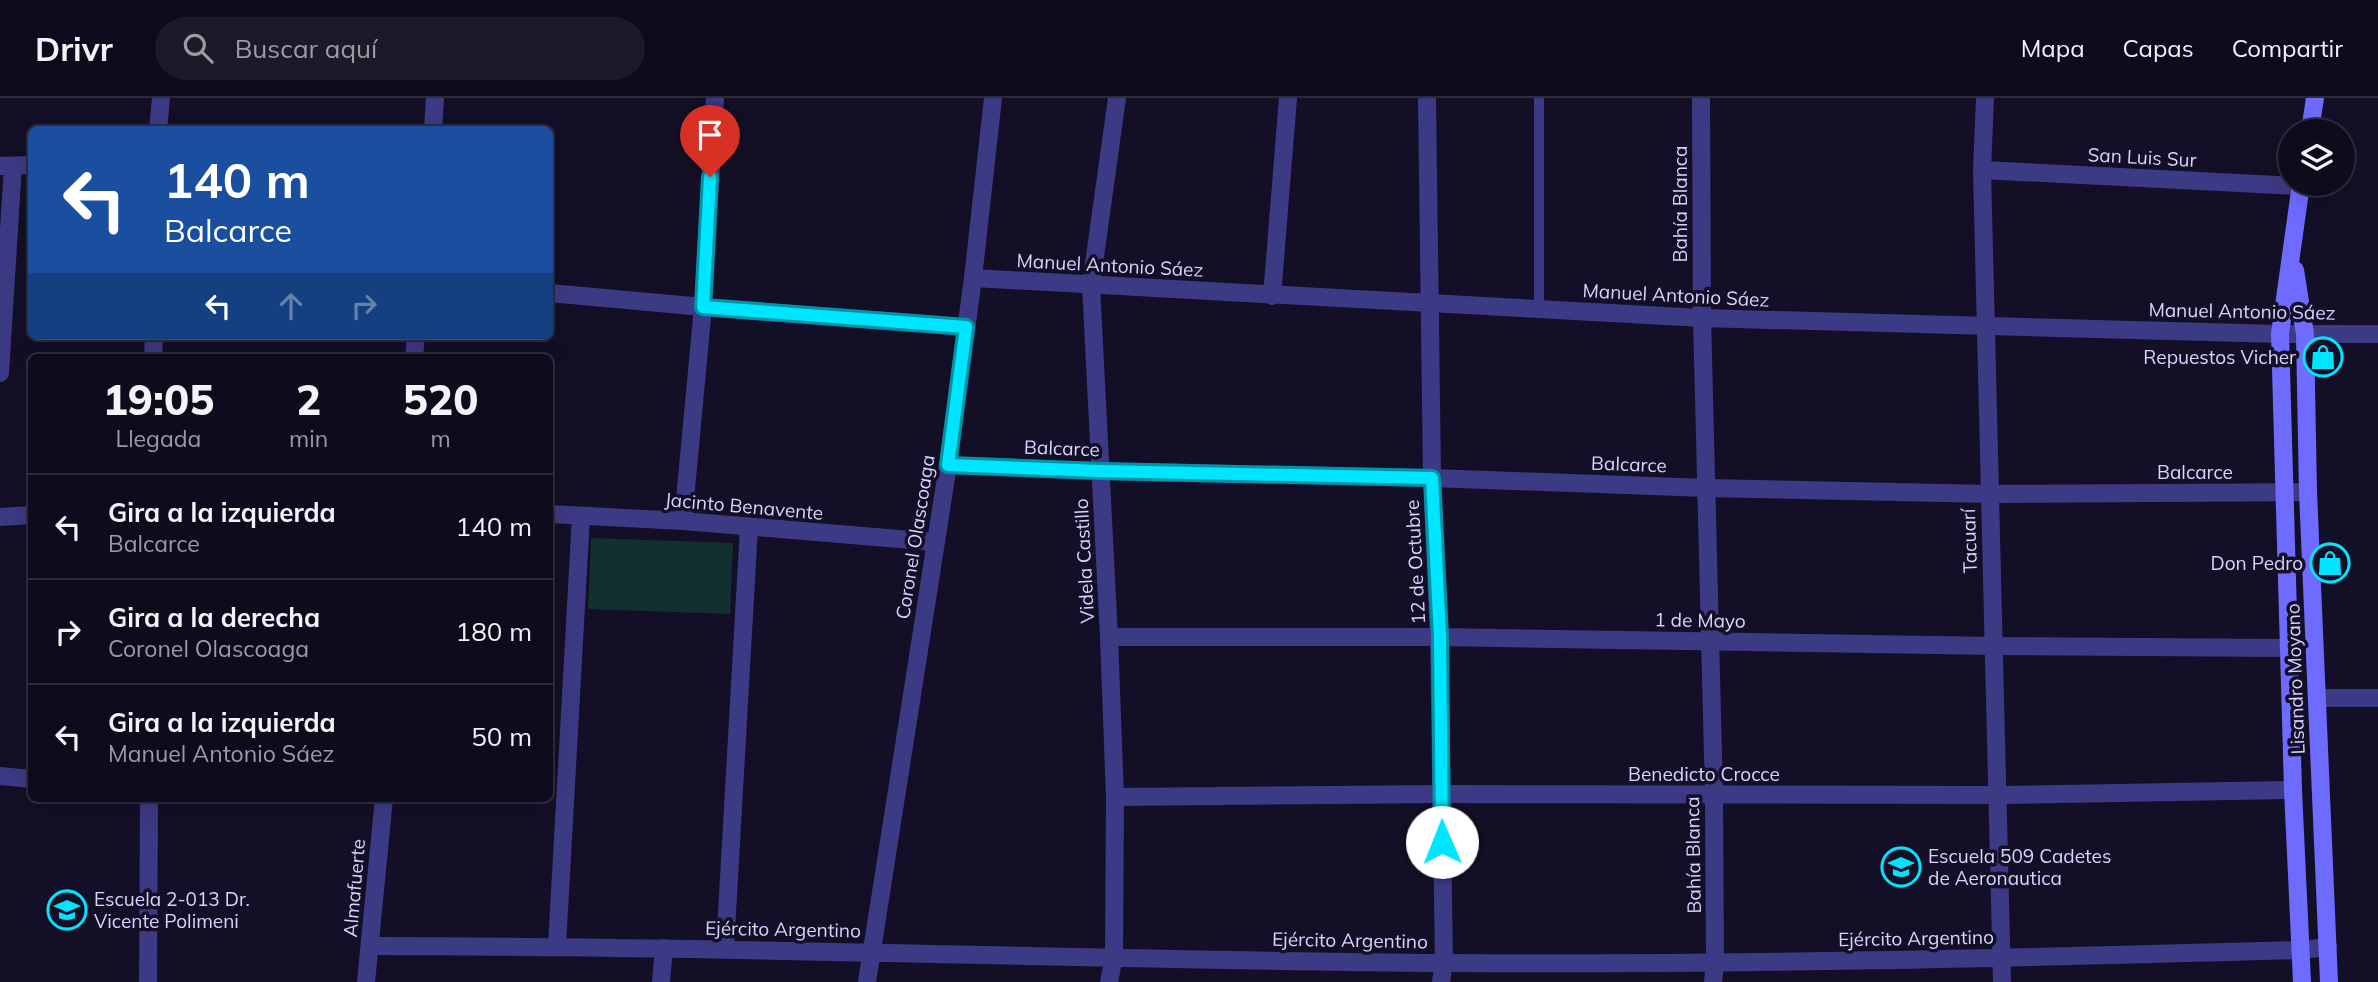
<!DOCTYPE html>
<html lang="es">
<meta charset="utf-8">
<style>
body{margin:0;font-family:Mulish,sans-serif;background:#1c1929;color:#f1f3f6;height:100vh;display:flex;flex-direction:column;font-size:26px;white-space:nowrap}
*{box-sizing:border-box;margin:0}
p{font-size:23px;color:#9b9ba3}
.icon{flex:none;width:38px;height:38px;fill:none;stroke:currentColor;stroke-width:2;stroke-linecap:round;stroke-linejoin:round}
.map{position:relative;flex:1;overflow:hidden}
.side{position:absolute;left:28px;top:256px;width:525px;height:448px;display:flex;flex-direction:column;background:#0e0b1c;border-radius:10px;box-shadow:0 7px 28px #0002,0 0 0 2px #2e2b3b}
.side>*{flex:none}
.hud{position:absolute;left:28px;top:28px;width:525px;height:214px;border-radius:10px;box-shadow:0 7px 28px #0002,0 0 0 2px #2e2b3b;background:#1a4fa0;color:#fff;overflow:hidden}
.controls{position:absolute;left:2278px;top:21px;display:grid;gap:14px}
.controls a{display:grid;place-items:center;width:77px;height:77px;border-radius:50%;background:#0e0b1c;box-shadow:0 7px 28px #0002,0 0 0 2px #2e2b3b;font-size:35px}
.pin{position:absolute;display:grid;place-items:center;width:60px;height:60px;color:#fff;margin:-72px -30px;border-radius:50% 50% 50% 0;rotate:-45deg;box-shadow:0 0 7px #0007}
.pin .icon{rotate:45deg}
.me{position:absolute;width:77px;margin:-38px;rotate:359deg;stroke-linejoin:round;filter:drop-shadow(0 0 5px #0008)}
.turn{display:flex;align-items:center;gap:24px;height:147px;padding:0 21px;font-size:32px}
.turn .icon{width:91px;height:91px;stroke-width:2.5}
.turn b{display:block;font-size:49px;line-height:60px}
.lanes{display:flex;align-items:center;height:66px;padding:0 21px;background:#0003;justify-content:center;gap:35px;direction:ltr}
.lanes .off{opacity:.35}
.eta{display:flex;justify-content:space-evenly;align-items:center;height:119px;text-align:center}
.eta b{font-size:42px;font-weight:800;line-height:49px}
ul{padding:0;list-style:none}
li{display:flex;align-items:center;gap:21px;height:105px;padding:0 21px;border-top:2px solid #2e2b3b}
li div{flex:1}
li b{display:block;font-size:26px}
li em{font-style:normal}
header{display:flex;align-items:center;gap:42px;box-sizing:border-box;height:98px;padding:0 35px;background:#0e0b1c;border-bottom:2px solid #2e2b3b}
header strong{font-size:33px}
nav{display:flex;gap:38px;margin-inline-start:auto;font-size:24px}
.search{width:490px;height:63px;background:#1c1929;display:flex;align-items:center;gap:18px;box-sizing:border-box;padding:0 24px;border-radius:38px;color:#9b9ba3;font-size:26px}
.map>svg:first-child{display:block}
.green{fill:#12302f}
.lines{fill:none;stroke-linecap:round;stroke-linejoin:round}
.service{stroke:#3d3a85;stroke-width:10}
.minor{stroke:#3d3a85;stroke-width:18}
.tertiary{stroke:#3d3a85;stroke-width:18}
.secondary{stroke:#6f6bff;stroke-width:18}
.route-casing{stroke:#0095a6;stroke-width:18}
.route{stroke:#00e5ff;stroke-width:12}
.labels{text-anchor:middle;stroke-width:7;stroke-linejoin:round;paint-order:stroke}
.street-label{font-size:19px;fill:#d9d4ff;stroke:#130f26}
.poi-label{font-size:19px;fill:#d9d4ff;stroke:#130f26;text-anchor:end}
</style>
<header>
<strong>Drivr</strong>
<div class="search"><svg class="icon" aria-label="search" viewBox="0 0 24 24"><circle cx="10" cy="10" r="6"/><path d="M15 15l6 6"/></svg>Buscar aquí</div>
<nav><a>Mapa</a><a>Capas</a><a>Compartir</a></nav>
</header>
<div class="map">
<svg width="2378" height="884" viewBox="0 0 2378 884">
<rect width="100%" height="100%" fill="#130f26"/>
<path class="green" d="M 591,440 L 733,445 L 730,516 L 588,511 Z"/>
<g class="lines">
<path class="service" d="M 1539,211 L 1539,0"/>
<g class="minor">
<path d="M 1427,0 L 1432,380 L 1439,539 L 1444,865 L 1441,884"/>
<path d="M 1701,0 L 1702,220 L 1714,697 L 1715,865 L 1713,884"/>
<path d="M 1985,0 L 1982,72 L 2002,884"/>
<path d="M 158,32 L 161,0"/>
<path d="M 433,32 L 435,0"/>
<path d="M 0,68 L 32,67"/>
<path d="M 1982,72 L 2300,88"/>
<path d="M 550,195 L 703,209 L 966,229"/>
<path d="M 1272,198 L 1288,0"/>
<path d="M 153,259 L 154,238"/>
<path d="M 414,259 L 416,238"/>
<path d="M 0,275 L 13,68"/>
<path d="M 948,367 L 1100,373 L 1432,380 L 1706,390 L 1989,396 L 2308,394"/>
<path d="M 550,416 L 683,423 L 935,444"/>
<path d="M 0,419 L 32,417"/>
<path d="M 683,423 L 703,209 L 715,0"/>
<path d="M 1109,539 L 1439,539 L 1994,548 L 2289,550"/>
<path d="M 2317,600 L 2378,600"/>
<path d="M 0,678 L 32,681"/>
<path d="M 1115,699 L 1441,696 L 1999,697 L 2293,692"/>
<path d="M 370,848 C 729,848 1088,862 1447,865 C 1732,867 2016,860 2300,852 L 2328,849"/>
<path d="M 557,848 L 581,418"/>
<path d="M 725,850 L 749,429"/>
<path d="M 148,884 L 149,700"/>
<path d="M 366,884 L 384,700"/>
<path d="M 661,884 L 664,850"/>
<path d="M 1109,884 L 1114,859 L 1115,699 L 1109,539 L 1091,187 L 1117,0"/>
</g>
<g class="tertiary">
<path d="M 973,180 L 1702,220 L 2280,236 L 2378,236"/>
<path d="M 867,884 L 948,367 L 973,180 L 993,0"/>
</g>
<g class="secondary">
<path d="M 2310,33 L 2315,0"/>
<path d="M 2301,86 L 2280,236 L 2293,692 L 2302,884"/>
<path d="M 2295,172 L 2305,236 L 2308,394 L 2329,884"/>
</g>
</g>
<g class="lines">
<g class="route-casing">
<path id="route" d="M 710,79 L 703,209 L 966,229 L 948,367 L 1100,373 L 1432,380 L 1440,539 L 1442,744"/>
</g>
<use href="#route" class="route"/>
</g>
<defs>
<g id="shop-ring" transform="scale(2.0125)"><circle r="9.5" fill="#130f26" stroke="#00e5ff" stroke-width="1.5"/><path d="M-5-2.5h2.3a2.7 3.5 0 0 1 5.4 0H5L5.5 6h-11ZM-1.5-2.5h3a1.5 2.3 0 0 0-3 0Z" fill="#00e5ff"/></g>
<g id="school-ring" transform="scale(2.0125)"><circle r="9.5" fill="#130f26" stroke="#00e5ff" stroke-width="1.5"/><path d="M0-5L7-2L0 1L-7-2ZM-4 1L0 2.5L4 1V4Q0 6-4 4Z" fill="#00e5ff"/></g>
</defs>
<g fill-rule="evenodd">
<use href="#shop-ring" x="2323" y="259"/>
<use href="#shop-ring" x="2330" y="465"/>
<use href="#school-ring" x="1901" y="769"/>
<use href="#school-ring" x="67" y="812"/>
</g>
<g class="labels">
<g class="street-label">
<text transform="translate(2142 59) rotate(3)" y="7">San Luis Sur</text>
<text transform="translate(1680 106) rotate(-90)" y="7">Bahía Blanca</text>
<text transform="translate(1110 167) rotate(3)" y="7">Manuel Antonio Sáez</text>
<text transform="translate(1676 197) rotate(3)" y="7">Manuel Antonio Sáez</text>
<text transform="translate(2242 213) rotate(1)" y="7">Manuel Antonio Sáez</text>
<text transform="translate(1062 350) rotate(2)" y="7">Balcarce</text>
<text transform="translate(1629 366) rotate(2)" y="7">Balcarce</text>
<text x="2195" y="381">Balcarce</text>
<text transform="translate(744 408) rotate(5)" y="7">Jacinto Benavente</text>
<text transform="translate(915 439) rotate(-81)" y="7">Coronel Olascoaga</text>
<text transform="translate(1969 443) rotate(-92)" y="7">Tacuarí</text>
<text transform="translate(1084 463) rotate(-93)" y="7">Videla Castillo</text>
<text transform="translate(1415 464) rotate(-93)" y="7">12 de Octubre</text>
<text transform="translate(1700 522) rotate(1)" y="7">1 de Mayo</text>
<text transform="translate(2295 581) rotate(-92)" y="7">Lisandro Moyano</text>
<text x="1704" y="683">Benedicto Crocce</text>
<text transform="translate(1693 757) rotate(-91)" y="7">Bahía Blanca</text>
<text transform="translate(354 790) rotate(-85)" y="7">Almafuerte</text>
<text transform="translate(783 831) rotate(1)" y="7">Ejército Argentino</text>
<text transform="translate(1916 840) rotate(-1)" y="7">Ejército Argentino</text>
<text transform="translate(1350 842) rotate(1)" y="7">Ejército Argentino</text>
</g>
<g class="poi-label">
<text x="2296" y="266">Repuestos Vicher</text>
<text x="2303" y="472">Don Pedro</text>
<text x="1928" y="765" text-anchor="start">Escuela 509 Cadetes<tspan x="1928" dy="22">de Aeronautica</tspan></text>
<text x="94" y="808" text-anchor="start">Escuela 2-013 Dr.<tspan x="94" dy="22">Vicente Polimeni</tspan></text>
</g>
</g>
</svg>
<div class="controls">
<a><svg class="icon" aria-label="layers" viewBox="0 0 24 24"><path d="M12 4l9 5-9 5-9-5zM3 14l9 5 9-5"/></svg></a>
</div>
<div class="pin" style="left:710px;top:79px;background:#d93025"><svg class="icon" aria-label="arrive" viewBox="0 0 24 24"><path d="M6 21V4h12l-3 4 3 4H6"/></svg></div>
<svg class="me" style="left:1442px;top:744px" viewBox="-20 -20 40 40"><circle r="19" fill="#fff"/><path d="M0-13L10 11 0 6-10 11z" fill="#00e5ff"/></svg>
<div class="hud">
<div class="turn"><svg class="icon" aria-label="left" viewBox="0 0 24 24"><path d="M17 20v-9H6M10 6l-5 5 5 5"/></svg><div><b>140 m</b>Balcarce</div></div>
<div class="lanes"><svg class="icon" aria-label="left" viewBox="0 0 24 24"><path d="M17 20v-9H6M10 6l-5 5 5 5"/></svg><svg class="icon off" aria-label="ahead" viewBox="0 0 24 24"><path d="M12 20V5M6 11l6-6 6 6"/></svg><svg class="icon off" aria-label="right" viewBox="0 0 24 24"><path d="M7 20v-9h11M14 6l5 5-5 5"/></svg></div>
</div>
<section class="side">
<div class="eta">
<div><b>19:05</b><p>Llegada</p></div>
<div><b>2</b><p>min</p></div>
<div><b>520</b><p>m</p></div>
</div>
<ul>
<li><svg class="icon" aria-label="left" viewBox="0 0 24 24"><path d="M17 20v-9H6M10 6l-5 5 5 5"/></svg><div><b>Gira a la izquierda</b><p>Balcarce</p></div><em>140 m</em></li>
<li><svg class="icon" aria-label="right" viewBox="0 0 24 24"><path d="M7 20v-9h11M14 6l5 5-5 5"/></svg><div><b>Gira a la derecha</b><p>Coronel Olascoaga</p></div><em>180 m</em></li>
<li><svg class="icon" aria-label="left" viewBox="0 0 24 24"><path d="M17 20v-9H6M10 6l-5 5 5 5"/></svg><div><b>Gira a la izquierda</b><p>Manuel Antonio Sáez</p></div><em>50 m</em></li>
</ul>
</section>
</div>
